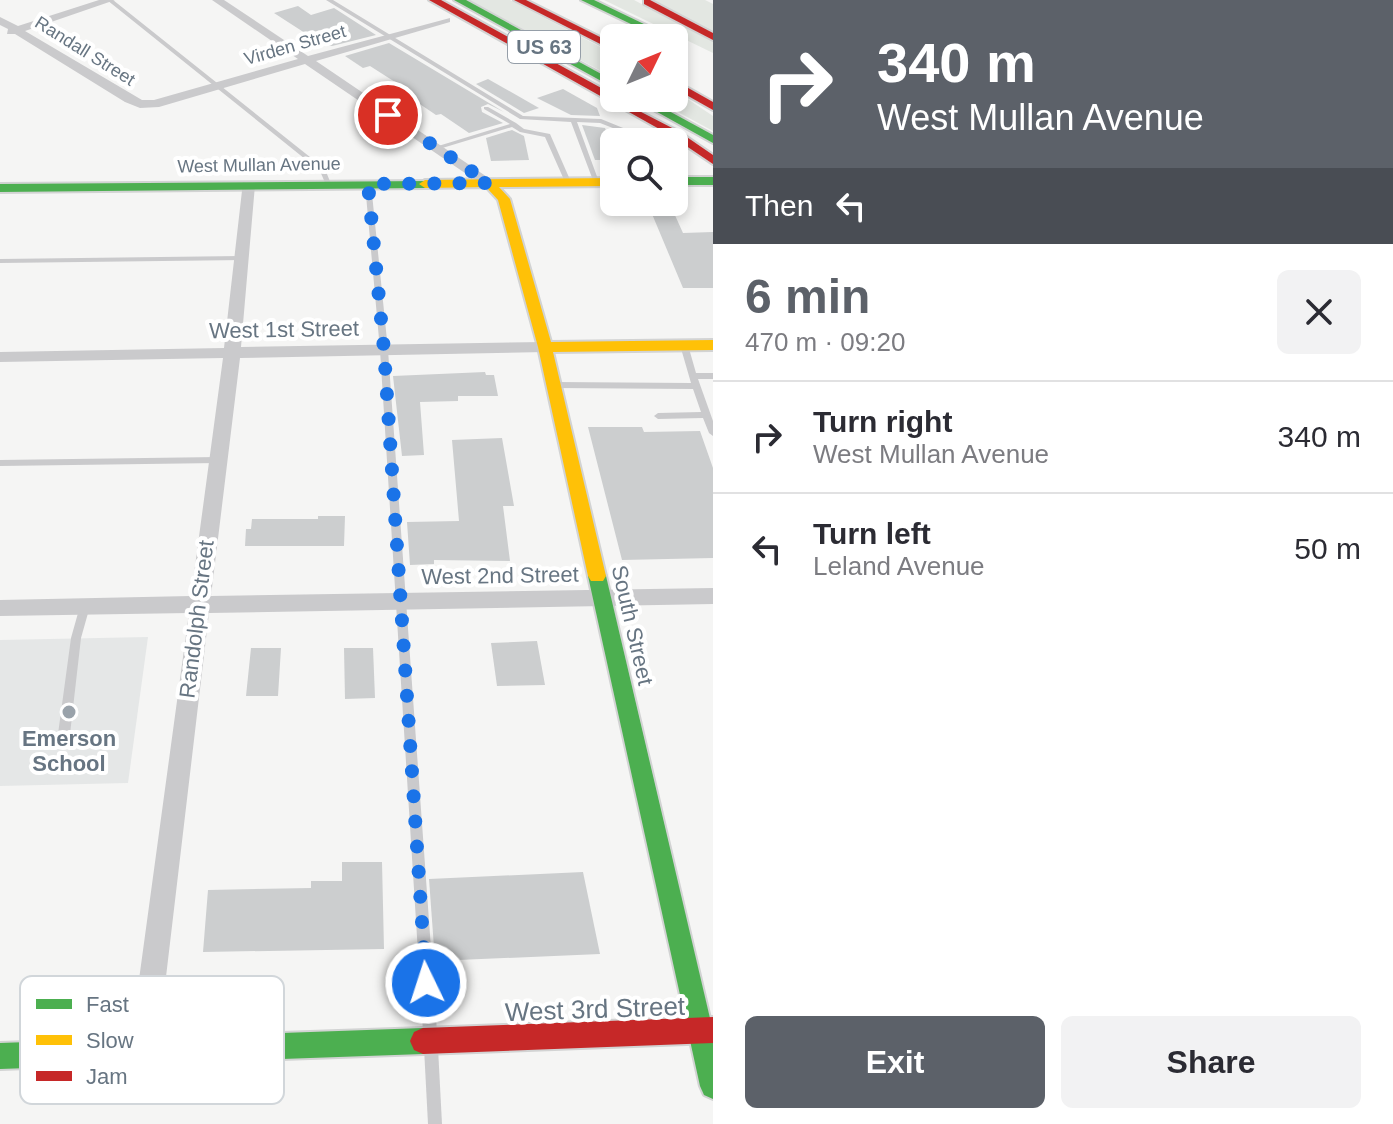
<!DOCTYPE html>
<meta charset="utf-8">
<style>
body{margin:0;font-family:Arial,sans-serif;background:#f2f2f3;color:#2b2b33;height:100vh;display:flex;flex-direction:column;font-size:30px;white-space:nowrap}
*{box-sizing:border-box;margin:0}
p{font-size:26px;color:#7c7c81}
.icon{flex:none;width:44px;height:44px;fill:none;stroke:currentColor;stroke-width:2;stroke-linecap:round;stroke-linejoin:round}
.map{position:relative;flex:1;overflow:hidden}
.side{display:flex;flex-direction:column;background:#fff;width:680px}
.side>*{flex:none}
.hud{background:#5c6169;color:#fff;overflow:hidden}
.needle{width:52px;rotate:47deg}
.fabs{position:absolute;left:600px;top:24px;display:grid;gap:16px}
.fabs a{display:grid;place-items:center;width:88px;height:88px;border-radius:12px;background:#fff;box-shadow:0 4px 12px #0003;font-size:40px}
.pin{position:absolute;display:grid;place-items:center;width:68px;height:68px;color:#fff;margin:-34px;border:4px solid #fff;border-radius:50%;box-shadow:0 2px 8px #0007}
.me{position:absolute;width:88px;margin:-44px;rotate:356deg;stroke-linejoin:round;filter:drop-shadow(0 0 6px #0008)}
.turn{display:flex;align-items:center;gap:28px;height:168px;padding:0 32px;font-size:36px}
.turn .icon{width:104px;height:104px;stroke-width:2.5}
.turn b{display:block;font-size:56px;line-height:68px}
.then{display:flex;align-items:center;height:76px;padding:0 32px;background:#0003;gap:16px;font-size:30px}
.round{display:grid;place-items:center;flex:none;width:84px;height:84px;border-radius:12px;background:#f2f2f3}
.headline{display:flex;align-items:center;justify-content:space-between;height:136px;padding:0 32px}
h1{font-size:48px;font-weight:800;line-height:60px;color:#5c6169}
.primary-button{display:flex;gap:16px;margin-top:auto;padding:16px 32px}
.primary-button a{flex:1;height:92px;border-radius:12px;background:#5c6169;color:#fff;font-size:32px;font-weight:800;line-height:92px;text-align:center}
.primary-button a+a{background:#f2f2f3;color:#2b2b33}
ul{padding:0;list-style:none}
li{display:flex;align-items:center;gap:24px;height:112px;padding:0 32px;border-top:2px solid #e1e1e2}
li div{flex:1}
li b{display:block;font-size:30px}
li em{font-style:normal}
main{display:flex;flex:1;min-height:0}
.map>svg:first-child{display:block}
.built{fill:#e5e7e7}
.green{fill:#e3e7e2}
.building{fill:#cccecf}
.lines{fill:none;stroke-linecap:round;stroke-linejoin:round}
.fast-casing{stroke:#d2d3d3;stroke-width:4}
.slow-casing{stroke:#d2d3d3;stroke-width:4}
.jam-casing{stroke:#d2d3d3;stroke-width:4}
.lane{fill:#cacacc;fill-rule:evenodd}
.street{fill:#cacacc;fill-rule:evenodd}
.fast{fill:#4caf50;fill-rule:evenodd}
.slow{fill:#ffc107;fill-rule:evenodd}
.jam{fill:#c62828;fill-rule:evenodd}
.route{stroke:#1a73e8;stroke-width:14;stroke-dasharray:0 25.2}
.poi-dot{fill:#99a2aa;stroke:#fff;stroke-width:3}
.labels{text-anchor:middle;stroke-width:8;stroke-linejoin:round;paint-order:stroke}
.far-street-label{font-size:18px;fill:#677582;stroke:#fff}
.shield{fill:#fff;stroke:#959ea8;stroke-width:2}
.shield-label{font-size:20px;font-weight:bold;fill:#677582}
.street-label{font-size:22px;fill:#677582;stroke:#fff}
.poi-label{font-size:22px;font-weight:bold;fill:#677582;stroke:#fff}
.near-street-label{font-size:26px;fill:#677582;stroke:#fff}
.key{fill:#fff;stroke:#d1d6da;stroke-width:2}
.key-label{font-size:22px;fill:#677582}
</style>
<main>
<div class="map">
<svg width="713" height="1124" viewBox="0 0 713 1124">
<rect width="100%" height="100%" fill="#f5f5f4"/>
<path class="built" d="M 148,637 L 128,783 L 0,786 L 0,640 Z"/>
<g class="green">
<path d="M 469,0 L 510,0 L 614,54 L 614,78 Z"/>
<path d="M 604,0 L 634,0 L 713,42 L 713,53 Z"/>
<path d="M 652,0 L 705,0 L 713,4 L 713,32 Z"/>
<path d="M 674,90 L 713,116 L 713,131 L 652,98 L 674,98 Z"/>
</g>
<g class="building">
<path d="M 298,6 L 311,15 L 334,8 L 376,35 L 332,46 L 322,44 L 274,13 Z"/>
<path d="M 389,43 L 504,112 L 488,104 L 481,107 L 482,112 L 503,123 L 469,133 L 441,114 L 436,115 L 402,92 L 406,89 L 370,66 L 363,68 L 345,56 Z"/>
<path d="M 488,79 L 539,108 L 524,113 L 476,84 Z"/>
<path d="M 563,89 L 597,108 L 600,116 L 571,115 L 537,98 Z"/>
<path d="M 582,125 L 605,128 L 614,151 L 614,160 L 595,160 Z"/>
<path d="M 512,130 L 524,136 L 529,160 L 491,161 L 486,138 Z"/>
<path d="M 647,202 L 669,202 L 683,233 L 713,232 L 713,288 L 683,288 Z"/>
<path d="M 485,372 L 486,375 L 494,375 L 498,396 L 458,396 L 458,401 L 420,402 L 424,455 L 402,456 L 393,376 Z"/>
<path d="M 588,427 L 642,427 L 644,432 L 700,431 L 713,468 L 713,558 L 622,560 Z"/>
<path d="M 502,438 L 514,506 L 503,506 L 510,561 L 434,560 L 434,564 L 410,565 L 407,522 L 459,521 L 452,440 Z"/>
<path d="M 318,516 L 345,516 L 344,546 L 245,546 L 246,529 L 251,529 L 252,519 L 318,519 Z"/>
<path d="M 537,641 L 545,685 L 497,686 L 491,643 Z"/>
<path d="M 251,648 L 281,648 L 278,696 L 246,696 Z"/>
<path d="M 344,648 L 373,648 L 375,698 L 345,699 Z"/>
<path d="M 342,862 L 382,862 L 384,949 L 203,952 L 208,890 L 311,888 L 311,881 L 342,881 Z"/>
<path d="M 583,872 L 600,954 L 435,961 L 429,879 Z"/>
</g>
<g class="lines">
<g class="fast-casing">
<g id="fast">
<path d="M 454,0 L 466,0 L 614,81 L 614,88 Z"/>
<path d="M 581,0 L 594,0 L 673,38 L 660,38 Z"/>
<path d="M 632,98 L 645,98 L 713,135 L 713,143 Z"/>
<rect x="674" y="177" width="39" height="8"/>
<path d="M 429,181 L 431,184 L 425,188 L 0,192 L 0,184 Z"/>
<path d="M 597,569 L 603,571 L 606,576 L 713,1031 L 713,1099 L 704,1095 L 700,1086 L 588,576 L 591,571 Z"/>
<path d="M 423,1028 L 432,1032 L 436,1041 L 432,1050 L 423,1054 L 0,1069 L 0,1043 Z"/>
</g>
</g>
<g class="slow-casing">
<path id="slow" d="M 614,178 L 614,186 L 499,187 L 510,199 L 551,342 L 713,340 L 713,350 L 553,352 L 606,576 L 603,581 L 591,581 L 588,576 L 538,347 L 498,200 L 486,187 L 425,188 L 419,184 L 425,180 Z"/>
</g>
<g class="jam-casing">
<g id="jam">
<path d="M 429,0 L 441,0 L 614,95 L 614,98 L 678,131 L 713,155 L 713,164 L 670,135 Z"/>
<path d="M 514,0 L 526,0 L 614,44 L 614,51 Z"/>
<path d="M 644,0 L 650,0 L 713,33 L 713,40 L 644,4 Z"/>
<path d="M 674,80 L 713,102 L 713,110 L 674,88 Z"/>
<path d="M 713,1017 L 713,1043 L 423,1054 L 414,1050 L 410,1041 L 414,1032 L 423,1028 Z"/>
</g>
</g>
<g class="lane">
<path d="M 107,0 L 113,0 L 325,169 L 331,184 L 330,185 L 326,185 L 320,171 Z"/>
<path d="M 326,0 L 333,0 L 523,116 L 601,119 L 628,130 L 634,142 L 628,142 L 623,132 L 600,123 L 577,122 L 599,182 L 594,183 L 571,122 L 520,119 Z"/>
<path d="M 484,107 L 488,107 L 516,123 L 524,129 L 550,134 L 571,182 L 570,183 L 565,182 L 545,137 L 520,132 L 512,127 L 439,149 L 435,149 L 435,147 L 510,124 L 484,109 Z"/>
<path d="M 368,182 L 371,184 L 388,350 L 437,1032 L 435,1037 L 430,1039 L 425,1037 L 423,1032 L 380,350 L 365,184 Z"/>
<path d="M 241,256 L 244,256 L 244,260 L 0,263 L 0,259 Z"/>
<path d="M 684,342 L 688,345 L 696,373 L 713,373 L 713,379 L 698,379 L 713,421 L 713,436 L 709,433 L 703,418 L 658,419 L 654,416 L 658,413 L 701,412 L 693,389 L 555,388 L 551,385 L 555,382 L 691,383 L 680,345 Z"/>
<path d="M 218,457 L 223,460 L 218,463 L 0,466 L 0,460 Z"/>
<path d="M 85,602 L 89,603 L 90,606 L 81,638 L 70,734 L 68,738 L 64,739 L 60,738 L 58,734 L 71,638 L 80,606 L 81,603 Z"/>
<path d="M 431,1041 L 436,1043 L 438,1048 L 442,1124 L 428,1124 L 424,1048 L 426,1043 Z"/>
</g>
<g class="street">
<path d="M 99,0 L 115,0 L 25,31 L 142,100 L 154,100 L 298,59 L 212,0 L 224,0 L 308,56 L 450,18 L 450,22 L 316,61 L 496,183 L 484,186 L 305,64 L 159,107 L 140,108 L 125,102 L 15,34 L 7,34 L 8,29 L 0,25 L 0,17 L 18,26 Z"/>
<path d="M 243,182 L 255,185 L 241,347 L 545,342 L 553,347 L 545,352 L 240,358 L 211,596 L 713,588 L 713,604 L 209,613 L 157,1053 L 153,1063 L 143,1067 L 133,1063 L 129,1053 L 189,613 L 0,616 L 0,600 L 191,596 L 223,358 L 0,362 L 0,352 L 224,348 Z"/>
</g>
<use href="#fast" class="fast"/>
<use href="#slow" class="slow"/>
<use href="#jam" class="jam"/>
</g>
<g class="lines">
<path class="route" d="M 388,115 L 489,183 L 368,184 L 384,350 L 426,983"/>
</g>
<circle class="poi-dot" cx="69" cy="712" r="8"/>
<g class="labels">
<g class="far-street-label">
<text transform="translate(295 45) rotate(-16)" y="6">Virden Street</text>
<text transform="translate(85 51) rotate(32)" y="6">Randall Street</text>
<text transform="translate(259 165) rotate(-1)" y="6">West Mullan Avenue</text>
</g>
<rect class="shield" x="508" y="31" width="72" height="32" rx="6"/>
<g class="shield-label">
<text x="544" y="54">US 63</text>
</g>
<g class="street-label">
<text transform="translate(284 329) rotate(-1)" y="8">West 1st Street</text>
<text transform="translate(500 575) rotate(-1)" y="8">West 2nd Street</text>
<text transform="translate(196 619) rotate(-83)" y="8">Randolph Street</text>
<text transform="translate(633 625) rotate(77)" y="8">South Street</text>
</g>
<g class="poi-label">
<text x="69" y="746">Emerson<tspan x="69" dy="25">School</tspan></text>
</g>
<g class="near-street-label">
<text transform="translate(595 1009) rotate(-2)" y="9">West 3rd Street</text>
</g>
</g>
<rect x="20" y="976" width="264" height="128" rx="12" class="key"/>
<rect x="36" y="999" width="36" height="10" fill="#4caf50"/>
<rect x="36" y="1035" width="36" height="10" fill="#ffc107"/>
<rect x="36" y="1071" width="36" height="10" fill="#c62828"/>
<g class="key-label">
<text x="86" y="1012">Fast</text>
<text x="86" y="1048">Slow</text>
<text x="86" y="1084">Jam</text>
</g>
</svg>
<div class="fabs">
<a><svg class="needle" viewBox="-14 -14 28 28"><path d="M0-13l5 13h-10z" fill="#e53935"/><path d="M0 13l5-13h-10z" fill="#7c7c81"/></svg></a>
<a><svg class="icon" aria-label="search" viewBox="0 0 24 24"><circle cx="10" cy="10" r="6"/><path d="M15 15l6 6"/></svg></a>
</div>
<div class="pin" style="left:388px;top:115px;background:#d93025"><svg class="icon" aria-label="arrive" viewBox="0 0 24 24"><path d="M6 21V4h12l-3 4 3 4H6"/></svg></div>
<svg class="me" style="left:426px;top:983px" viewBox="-20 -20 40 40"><circle r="17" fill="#1a73e8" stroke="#fff" stroke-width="3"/><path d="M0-11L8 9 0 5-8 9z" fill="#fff"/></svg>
</div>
<section class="side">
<div class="hud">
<div class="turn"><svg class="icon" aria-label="right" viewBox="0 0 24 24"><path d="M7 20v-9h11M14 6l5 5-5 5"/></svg><div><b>340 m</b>West Mullan Avenue</div></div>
<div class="then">Then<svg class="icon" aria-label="left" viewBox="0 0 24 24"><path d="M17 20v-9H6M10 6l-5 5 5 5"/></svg></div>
</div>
<div class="headline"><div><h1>6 min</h1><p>470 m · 09:20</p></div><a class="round"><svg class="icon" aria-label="close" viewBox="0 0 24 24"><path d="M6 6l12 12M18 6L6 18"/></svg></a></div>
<ul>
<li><svg class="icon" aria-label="right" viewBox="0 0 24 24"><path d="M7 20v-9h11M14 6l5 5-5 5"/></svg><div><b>Turn right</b><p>West Mullan Avenue</p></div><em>340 m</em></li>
<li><svg class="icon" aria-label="left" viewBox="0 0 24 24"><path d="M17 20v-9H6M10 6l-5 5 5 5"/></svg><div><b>Turn left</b><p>Leland Avenue</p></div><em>50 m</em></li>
</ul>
<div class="primary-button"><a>Exit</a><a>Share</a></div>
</section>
</main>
